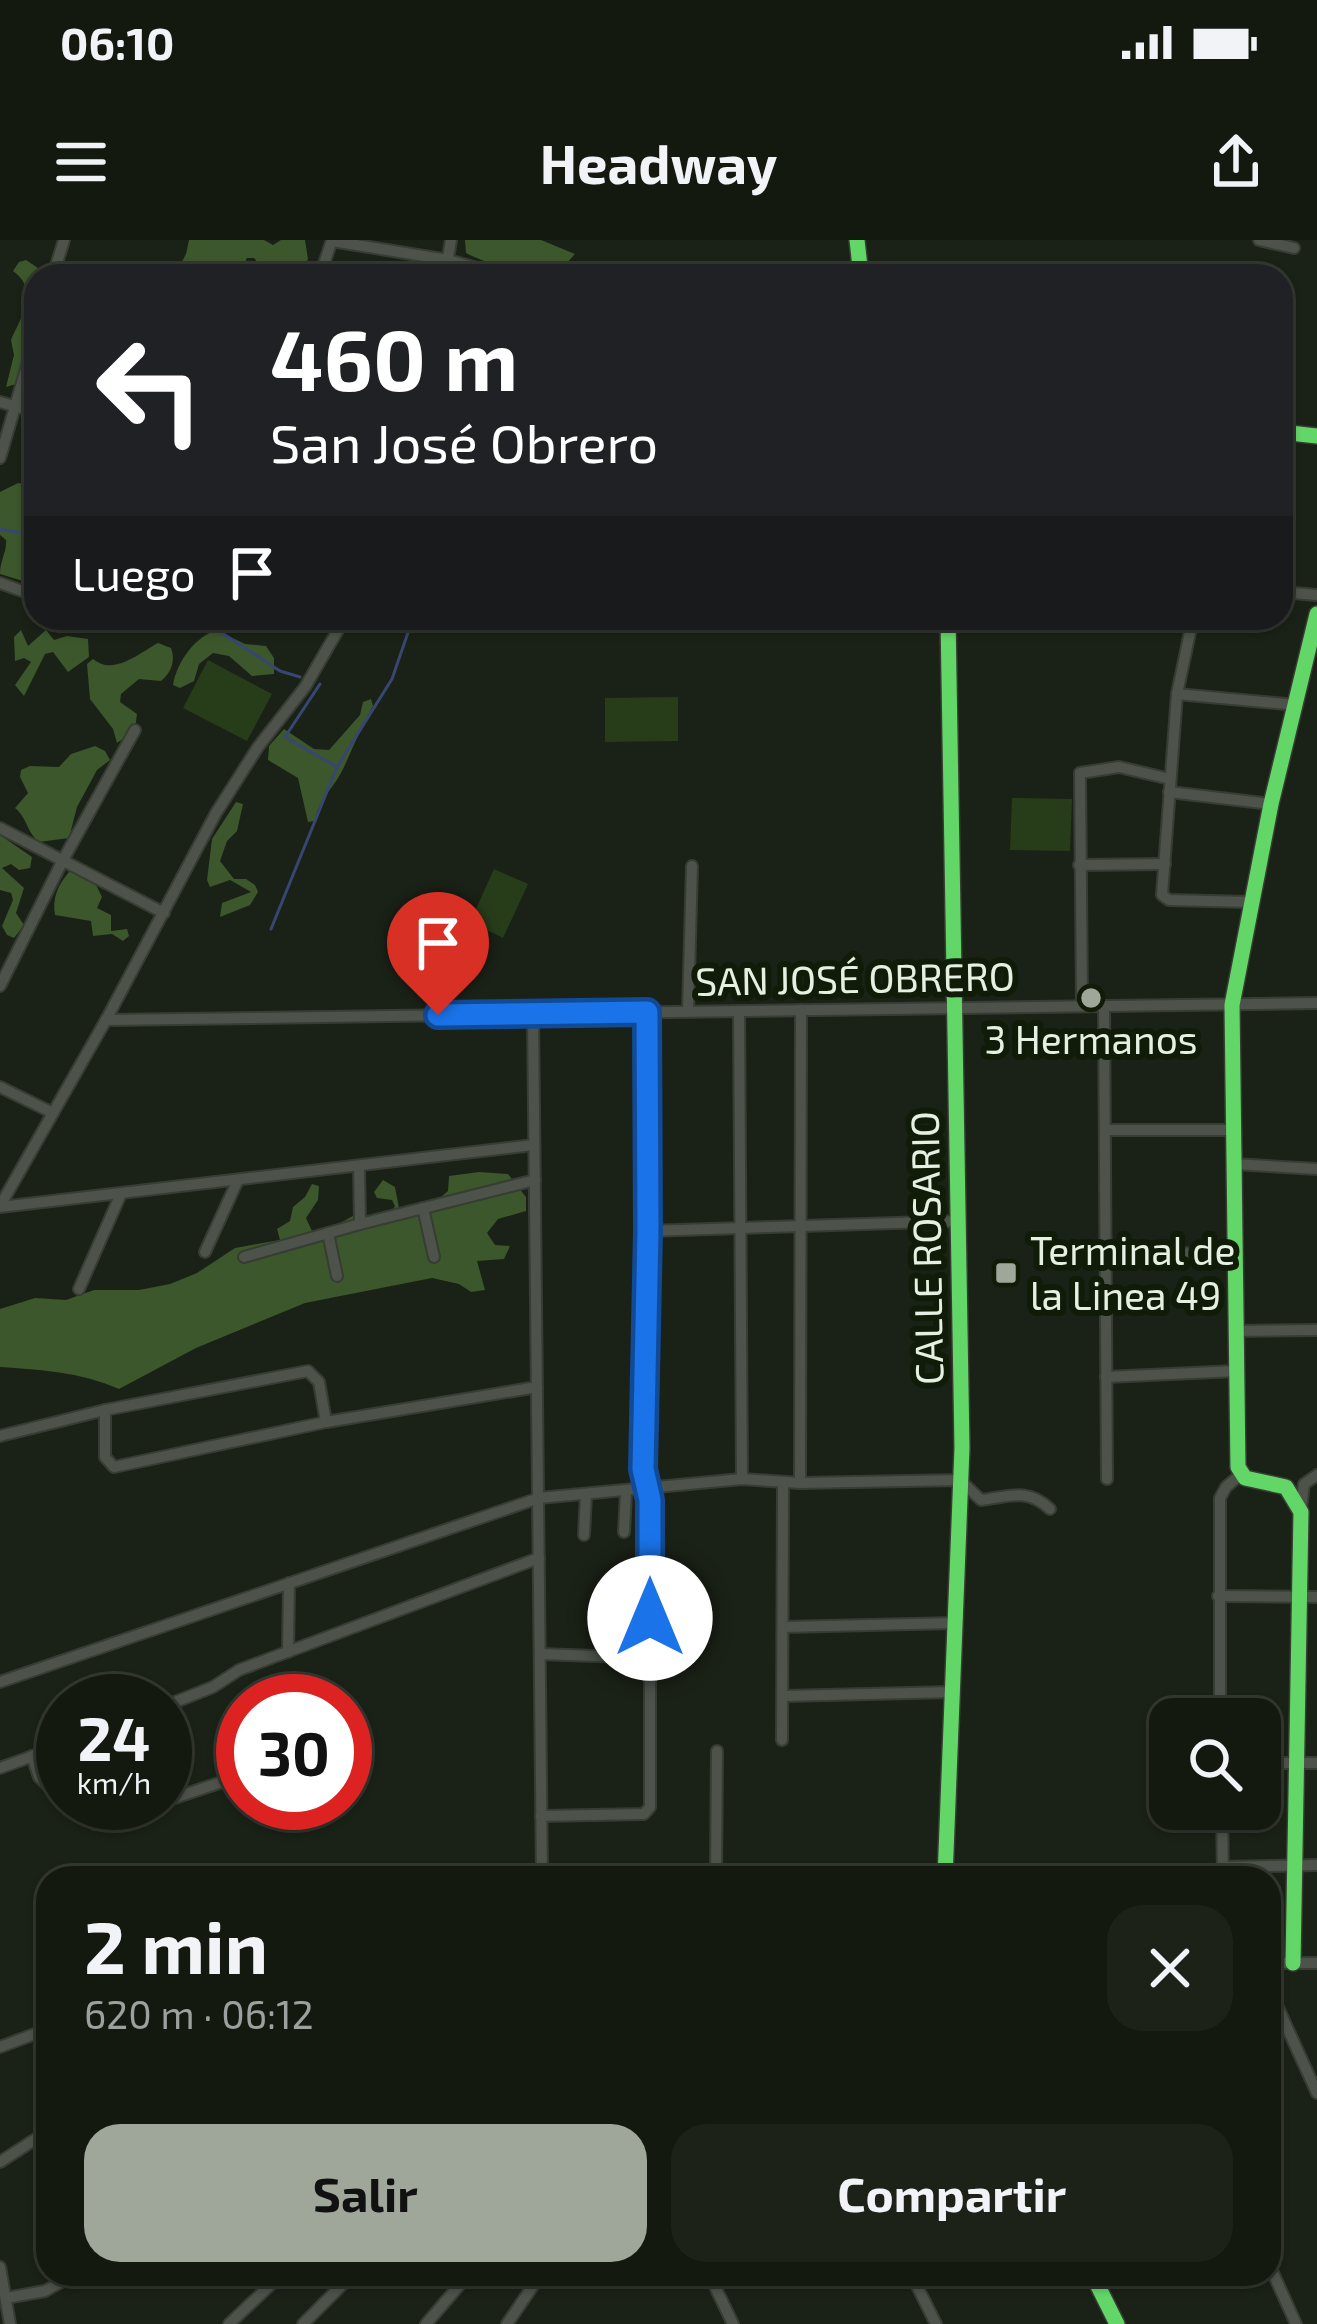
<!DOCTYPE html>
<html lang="es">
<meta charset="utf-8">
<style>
body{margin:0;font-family:"Exo 2",sans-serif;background:#1d2219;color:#f1f3f6;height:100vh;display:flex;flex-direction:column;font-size:45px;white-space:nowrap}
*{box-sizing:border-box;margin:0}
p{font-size:39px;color:#9da09f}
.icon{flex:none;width:66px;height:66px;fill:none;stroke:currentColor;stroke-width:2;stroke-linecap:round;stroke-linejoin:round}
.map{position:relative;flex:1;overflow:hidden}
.side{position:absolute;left:36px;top:1626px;width:1245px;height:420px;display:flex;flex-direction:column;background:#141910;border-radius:36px;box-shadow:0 3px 9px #0004,0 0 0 3px #333830}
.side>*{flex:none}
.banner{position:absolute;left:24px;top:24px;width:1269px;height:366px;border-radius:36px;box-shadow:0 3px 9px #0004,0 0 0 3px #333830;background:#202124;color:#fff;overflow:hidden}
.tools{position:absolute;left:1149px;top:1458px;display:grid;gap:24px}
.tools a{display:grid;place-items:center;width:132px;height:132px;border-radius:24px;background:#141910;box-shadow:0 3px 9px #0004,0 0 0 3px #333830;font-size:60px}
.speed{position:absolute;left:36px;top:1434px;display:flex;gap:24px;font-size:60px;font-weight:700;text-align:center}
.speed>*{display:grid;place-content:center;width:156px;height:156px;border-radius:50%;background:#141910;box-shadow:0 3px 9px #0004,0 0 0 3px #333830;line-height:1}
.speed small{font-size:30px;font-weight:400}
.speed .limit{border:18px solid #d22;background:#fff;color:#111}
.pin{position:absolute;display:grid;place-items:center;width:102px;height:102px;color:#fff;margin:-123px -51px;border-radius:50% 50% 50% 0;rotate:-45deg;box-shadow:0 0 12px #0007}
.pin .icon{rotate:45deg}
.me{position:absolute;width:132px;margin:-66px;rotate:0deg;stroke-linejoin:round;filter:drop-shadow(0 0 9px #0008)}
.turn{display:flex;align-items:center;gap:42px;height:252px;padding:0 48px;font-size:54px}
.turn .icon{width:156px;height:156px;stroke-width:2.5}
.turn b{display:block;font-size:84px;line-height:102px}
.then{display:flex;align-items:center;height:114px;padding:0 48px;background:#0003;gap:24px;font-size:45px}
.round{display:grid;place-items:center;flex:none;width:126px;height:126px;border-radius:36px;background:#1d2219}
.overview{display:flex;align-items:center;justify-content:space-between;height:204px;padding:0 48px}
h1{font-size:72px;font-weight:700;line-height:90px}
.action{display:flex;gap:24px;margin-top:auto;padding:24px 48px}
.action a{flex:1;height:138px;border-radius:36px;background:#9fa79a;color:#111;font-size:48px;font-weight:700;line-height:138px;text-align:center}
.action a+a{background:#1d2219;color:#f1f3f6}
.status{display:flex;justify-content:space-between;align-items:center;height:84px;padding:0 60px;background:#141910;direction:ltr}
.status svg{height:33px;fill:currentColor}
header{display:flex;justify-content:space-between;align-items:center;height:156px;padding:0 48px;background:#141910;font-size:54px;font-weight:700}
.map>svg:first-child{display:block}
.green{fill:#273d1a}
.forest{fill:#3b572b}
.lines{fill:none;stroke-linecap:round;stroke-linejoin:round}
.stream{stroke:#384672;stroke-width:3}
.street-casing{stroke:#373d33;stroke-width:14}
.fast-casing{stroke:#373d33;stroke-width:18}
.street{stroke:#4d524b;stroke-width:10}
.fast{stroke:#63d668;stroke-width:15}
.route-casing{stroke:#114b97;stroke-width:30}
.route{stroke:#1a73e8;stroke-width:21}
.poi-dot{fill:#9fa79a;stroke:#101c08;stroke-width:4.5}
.labels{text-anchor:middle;stroke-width:12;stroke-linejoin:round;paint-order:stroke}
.street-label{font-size:39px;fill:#e6efe1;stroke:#101c08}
.poi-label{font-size:39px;fill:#e6efe1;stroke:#101c08}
</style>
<div class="status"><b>06:10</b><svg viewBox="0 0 49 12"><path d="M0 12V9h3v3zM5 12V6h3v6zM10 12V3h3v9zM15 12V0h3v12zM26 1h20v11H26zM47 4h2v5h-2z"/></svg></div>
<header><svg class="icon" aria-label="menu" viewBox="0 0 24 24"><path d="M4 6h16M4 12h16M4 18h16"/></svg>Headway<svg class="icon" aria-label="share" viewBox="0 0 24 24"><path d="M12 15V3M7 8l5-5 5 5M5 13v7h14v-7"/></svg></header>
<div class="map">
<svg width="1317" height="2084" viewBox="0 0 1317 2084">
<rect width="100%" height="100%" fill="#1a2116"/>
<g class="green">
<path d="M 208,420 L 272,454 L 247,501 L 183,468 Z"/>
<path d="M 678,457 L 678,501 L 605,502 L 605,458 Z"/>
<path d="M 1012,558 L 1072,559 L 1070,611 L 1010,610 Z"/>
<path d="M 494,629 L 528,644 L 503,698 L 470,682 Z"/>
</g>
<g class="forest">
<path d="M 189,0 L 264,0 L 273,5 L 281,0 L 305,0 L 308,19 C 300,38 281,30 263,29 L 254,18 L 247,18 L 238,36 L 174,36 L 186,14 Z"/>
<path d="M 465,0 L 541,0 L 575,14 L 558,33 C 535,39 487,24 466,13 Z"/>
<path d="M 26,20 L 50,36 L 36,36 L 34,84 L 16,144 L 6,147 L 14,115 L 11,100 C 21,77 40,50 13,31 L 19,22 Z"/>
<path d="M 18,243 L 36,247 L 36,345 L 0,334 C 0,320 7,312 6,300 L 0,295 L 0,252 Z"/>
<path d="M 21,390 L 28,406 L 46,390 L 54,400 L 67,396 L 88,399 L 89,417 L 68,432 L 53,412 L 45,414 L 24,456 L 15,445 L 31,422 L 24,418 L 15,421 L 14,397 Z"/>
<path d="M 216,390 L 245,404 L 266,406 L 274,418 L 274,434 L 252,436 L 229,416 L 213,413 L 199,424 L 194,441 L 180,448 L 173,445 C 177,422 194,398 216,390 Z"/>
<path d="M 158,403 L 171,408 C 176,421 171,433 161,441 L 139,439 L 121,454 L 120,462 L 137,474 L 135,490 L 117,503 L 113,489 L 90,459 L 87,424 L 93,419 C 113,436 138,414 158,403 Z"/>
<path d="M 371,459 L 373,466 C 361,487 353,508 343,529 C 334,548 318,560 315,581 L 308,582 L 298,538 L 268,520 L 269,506 L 284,489 L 314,509 L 329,510 L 360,475 L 363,462 Z"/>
<path d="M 95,506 L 105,511 L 110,520 L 97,530 L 77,567 L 69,598 L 39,602 C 26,591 28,579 15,568 L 28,553 L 20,537 L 21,530 L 30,526 L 59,527 L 71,514 Z"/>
<path d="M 236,562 L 243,564 L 237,591 L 227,601 L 220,621 L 234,639 L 246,639 L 255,645 L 258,652 L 250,665 L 220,677 L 222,663 L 251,652 L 230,640 L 210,647 L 207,640 L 212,599 Z"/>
<path d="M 0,595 L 32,617 L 30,628 L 19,630 L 11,624 L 2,628 L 24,648 L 16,673 L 24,685 L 14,698 L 7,695 L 2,686 L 13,660 L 11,653 L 0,650 Z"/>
<path d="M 76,631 L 94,641 L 102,657 L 97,668 L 111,675 L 111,691 L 127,689 L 129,696 L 123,701 L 112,694 L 93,696 L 91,681 L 55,675 C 52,658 58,645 69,632 Z"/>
<path d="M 479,932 L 508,934 L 526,957 L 526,971 L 498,979 L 487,993 L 495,1005 L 510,1006 L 504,1019 L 477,1021 L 485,1050 L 471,1052 L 459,1044 L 432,1038 L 305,1063 L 196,1108 L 119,1149 C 80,1132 42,1130 0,1127 L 0,1069 L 35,1058 L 66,1060 L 94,1050 L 139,1050 L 170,1044 L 197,1033 L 235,1008 L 280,1000 L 277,989 L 290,981 L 293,967 L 305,957 L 312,944 L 319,946 L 318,960 L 306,978 L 312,991 L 319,995 L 358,973 L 366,974 L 370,988 L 384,984 L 395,966 L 392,960 L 377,958 L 374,952 L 383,940 L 395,947 L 399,968 L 404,974 L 428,968 L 448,951 L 449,936 Z"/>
</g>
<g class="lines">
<g class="stream">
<path d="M 0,289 L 36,296"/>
<path d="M 199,378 L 280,431 L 300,437"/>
<path d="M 320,444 L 285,497 L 337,527"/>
<path d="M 271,689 L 337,527 L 392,439 L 413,378"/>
</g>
<g class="street-casing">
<g id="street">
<path d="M 1259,0 L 1294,8"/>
<path d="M 332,1 L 448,20 L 506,36"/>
<path d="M 53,36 L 64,0"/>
<path d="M 320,36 L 332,0"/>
<path d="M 445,36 L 451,0"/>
<path d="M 0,162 L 36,172"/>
<path d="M 0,218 L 36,95"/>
<path d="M 0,343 L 36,356"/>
<path d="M 1281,352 L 1317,355"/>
<path d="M 1193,378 L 1177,454 L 1162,655 L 1169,660 L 1250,662"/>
<path d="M 1177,454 L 1297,465"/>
<path d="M 1169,552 L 1271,564"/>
<path d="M 0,588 L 164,673"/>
<path d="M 1079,625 L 1165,624"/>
<path d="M 0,746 L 63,620 L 135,490"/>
<path d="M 1082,765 L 1080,533 L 1119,527 L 1170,539"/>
<path d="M 1104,766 L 1107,1239"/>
<path d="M 688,771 L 692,626"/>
<path d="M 739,771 L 742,1239"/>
<path d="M 533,773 L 542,1638"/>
<path d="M 106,780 L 1317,763"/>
<path d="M 0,847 L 53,873"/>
<path d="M 1105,890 L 1233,890"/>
<path d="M 1234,924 L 1317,929"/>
<path d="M 359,927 L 360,984"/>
<path d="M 0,966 L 106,780 L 216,573 L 258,507 L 305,447 L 345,378"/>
<path d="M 0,967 L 534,905"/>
<path d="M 423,968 L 434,1017"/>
<path d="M 648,991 L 959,981"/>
<path d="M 328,993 L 337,1036"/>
<path d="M 1105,1009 L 1235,1016"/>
<path d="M 205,1012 L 237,942"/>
<path d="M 244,1017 L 360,984 L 535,940"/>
<path d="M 79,1049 L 120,956"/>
<path d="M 1235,1091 L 1317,1090"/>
<path d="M 1106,1137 L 1236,1131"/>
<path d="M 105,1170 L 105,1217 L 114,1227 L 326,1182 L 537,1147"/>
<path d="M 0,1196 L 105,1170 L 308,1131 L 319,1142 L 326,1182"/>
<path d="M 800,1243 L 801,770"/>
<path d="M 1301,1269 L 1304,1244 L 1317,1235"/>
<path d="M 624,1292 L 626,1252"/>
<path d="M 584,1295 L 586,1255"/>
<path d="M 1218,1356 L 1317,1357"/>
<path d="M 783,1387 L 955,1383"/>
<path d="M 288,1412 L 289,1343"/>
<path d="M 540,1414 L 650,1418"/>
<path d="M 0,1442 L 539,1258 L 742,1239 L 800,1243 L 960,1240 L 981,1260 C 1008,1257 1027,1247 1050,1269"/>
<path d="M 784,1456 L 952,1452"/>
<path d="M 165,1466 L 213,1447 L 239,1430 L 539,1318"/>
<path d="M 1220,1479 L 1220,1258 L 1226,1247 L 1240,1235"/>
<path d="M 782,1500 L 783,1243"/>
<path d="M 32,1516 L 39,1537 L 63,1560"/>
<path d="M 1260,1523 L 1317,1523"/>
<path d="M 0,1528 L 63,1505"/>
<path d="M 165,1561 L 243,1535"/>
<path d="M 66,1563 L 95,1584 L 160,1563"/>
<path d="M 1222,1569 L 1223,1638"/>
<path d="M 541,1576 L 644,1574 L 650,1567 L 650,1260 L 643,1229 L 647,772"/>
<path d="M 1222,1627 L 1317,1625"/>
<path d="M 460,1638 L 542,1631"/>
<path d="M 716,1638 L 717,1511"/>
<path d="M 1269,1723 L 1317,1723"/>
<path d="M 1269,1748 L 1317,1853"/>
<path d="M 0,1807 L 48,1789"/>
<path d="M 0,1922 L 48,1891"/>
<path d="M 1269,2024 L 1296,2084"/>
<path d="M 0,2027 L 10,2084"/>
<path d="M 709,2034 L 733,2084"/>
<path d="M 911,2034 L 936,2084"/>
<path d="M 6,2058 L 45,2051 L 75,2034"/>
<path d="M 229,2084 L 282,2034"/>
<path d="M 303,2084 L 353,2034"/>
<path d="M 426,2084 L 469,2034"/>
<path d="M 507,2084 L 541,2034"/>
</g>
</g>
<g class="fast-casing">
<g id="fast">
<path d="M 857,0 L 861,36"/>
<path d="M 1281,192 L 1317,196"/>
<path d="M 945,1638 L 962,1208 L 948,378"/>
<path d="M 1293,1723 L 1301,1272 L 1286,1247 L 1245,1238 L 1238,1227 L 1232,765 L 1271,564 L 1317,374"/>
<path d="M 1092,2034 L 1117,2084"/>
</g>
</g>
<use href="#street" class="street"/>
<use href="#fast" class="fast"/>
</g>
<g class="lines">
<g class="route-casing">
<path id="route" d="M 438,775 L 647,772 L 648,991 L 643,1229 L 650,1260 L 650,1378"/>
</g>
<use href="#route" class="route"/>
</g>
<g class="poi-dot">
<circle cx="1091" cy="758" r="12"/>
<rect x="994" y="1021" width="24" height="24" rx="6"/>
</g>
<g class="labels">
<g class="street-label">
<text transform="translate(855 739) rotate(-1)" y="14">SAN JOSÉ OBRERO</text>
<text transform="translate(927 1008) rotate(-91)" y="14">CALLE ROSARIO</text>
</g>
<g class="poi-label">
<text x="1091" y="814">3 Hermanos</text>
<text x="1030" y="1025" text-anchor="start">Terminal de<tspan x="1030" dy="45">la Linea 49</tspan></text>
</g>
</g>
</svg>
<div class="tools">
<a><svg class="icon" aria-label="search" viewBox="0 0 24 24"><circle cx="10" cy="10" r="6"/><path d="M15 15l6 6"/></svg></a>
</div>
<div class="speed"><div>24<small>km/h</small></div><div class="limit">30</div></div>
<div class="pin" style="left:438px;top:775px;background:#d93025"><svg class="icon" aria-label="arrive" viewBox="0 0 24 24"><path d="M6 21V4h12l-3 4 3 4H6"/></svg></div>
<svg class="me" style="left:650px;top:1378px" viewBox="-20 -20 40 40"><circle r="19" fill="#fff"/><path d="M0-13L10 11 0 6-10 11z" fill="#1a73e8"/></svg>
<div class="banner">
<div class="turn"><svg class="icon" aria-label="left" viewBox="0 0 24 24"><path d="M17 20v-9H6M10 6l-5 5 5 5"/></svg><div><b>460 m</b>San José Obrero</div></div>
<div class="then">Luego<svg class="icon" aria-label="arrive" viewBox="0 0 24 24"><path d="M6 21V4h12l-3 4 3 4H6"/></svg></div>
</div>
<section class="side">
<div class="overview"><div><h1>2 min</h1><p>620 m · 06:12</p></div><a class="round"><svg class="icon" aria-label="close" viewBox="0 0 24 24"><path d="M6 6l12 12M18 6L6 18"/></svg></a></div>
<div class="action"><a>Salir</a><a>Compartir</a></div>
</section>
</div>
